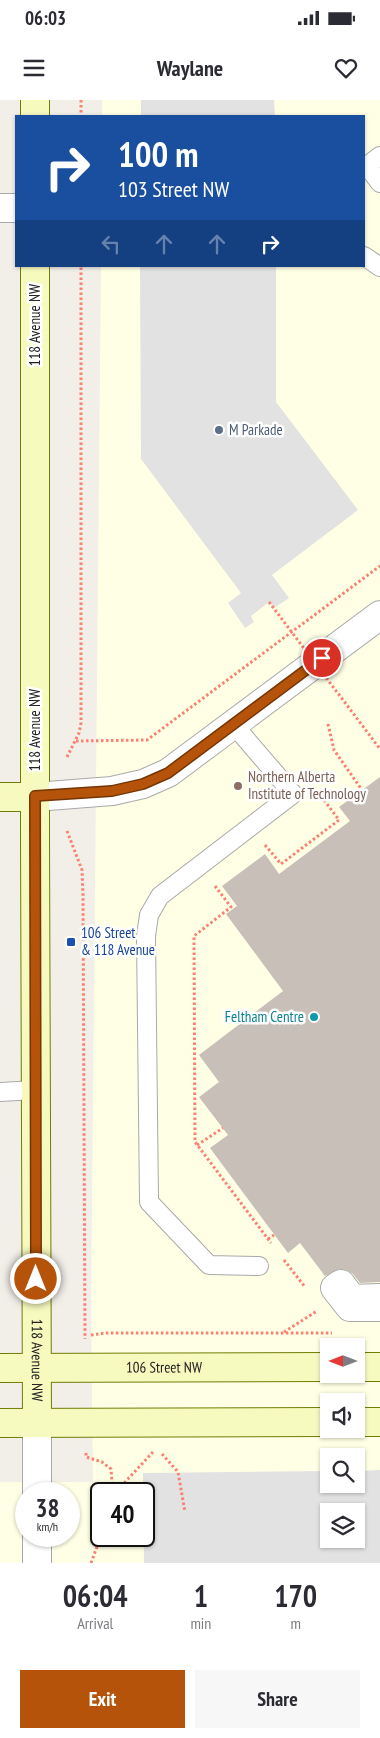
<!DOCTYPE html>
<style>
body{margin:0;font-family:"PT Sans Narrow",sans-serif;background:#f7f7f7;color:#2b2b33;height:100vh;display:flex;flex-direction:column;font-size:19px;white-space:nowrap}
*{box-sizing:border-box;margin:0}
p{font-size:16px;color:#7c7c81}
.icon{flex:none;width:28px;height:28px;fill:none;stroke:currentColor;stroke-width:2;stroke-linecap:round;stroke-linejoin:round}
.map{position:relative;height:1463px;overflow:hidden}
.sheet{display:flex;flex-direction:column;background:#fff;flex:1}
.sheet>*{flex:none}
.banner{position:absolute;left:15px;top:15px;width:350px;height:152px;border-radius:0px;box-shadow:0 1px 4px #0004;background:#1a4fa0;color:#fff;overflow:hidden}
.needle{width:32px;rotate:270deg}
.controls{position:absolute;left:320px;top:1238px;display:grid;gap:10px}
.controls a{display:grid;place-items:center;width:45px;height:45px;border-radius:0px;background:#fff;box-shadow:0 1px 4px #0004;font-size:25px}
.speed{position:absolute;left:15px;top:1382px;display:flex;gap:10px;font-size:25px;font-weight:700;text-align:center}
.speed>*{display:grid;place-content:center;width:65px;height:65px;border-radius:50%;background:#fff;box-shadow:0 1px 4px #0004;line-height:1}
.speed small{font-size:12px;font-weight:400}
.speed .limit{border:2px solid #111;border-radius:8px;background:#fff;color:#111}
.pin{position:absolute;display:grid;place-items:center;width:42px;height:42px;color:#fff;margin:-21px;border:2px solid #fff;border-radius:50%;box-shadow:0 1px 5px #0007}
.me{position:absolute;width:55px;margin:-28px;rotate:0deg;stroke-linejoin:round;filter:drop-shadow(0 0 4px #0008)}
.turn{display:flex;align-items:center;gap:18px;height:105px;padding:0 20px;font-size:22px}
.turn .icon{width:65px;height:65px;stroke-width:2.5}
.turn b{display:block;font-size:35px;line-height:42px}
.lanes{display:flex;align-items:center;height:48px;padding:0 20px;background:#0003;justify-content:center;gap:25px;direction:ltr}
.lanes .off{opacity:.35}
.eta{display:flex;justify-content:space-evenly;align-items:center;height:85px;text-align:center}
.eta b{font-size:30px;font-weight:600;line-height:35px}
.action{display:flex;gap:10px;margin-top:auto;padding:10px 20px}
.action a{flex:1;height:58px;border-radius:0px;background:#b45309;color:#fff;font-size:20px;font-weight:600;line-height:58px;text-align:center}
.action a+a{background:#f7f7f7;color:#2b2b33}
.status{display:flex;justify-content:space-between;align-items:center;height:35px;padding:0 25px;background:#fff;direction:ltr}
.status svg{height:14px;fill:currentColor}
header{display:flex;justify-content:space-between;align-items:center;height:65px;padding:0 20px;background:#fff;font-size:22px;font-weight:600}
.map>svg:first-child{display:block}
.education{fill:#ffffe5;fill-rule:evenodd}
.parking{fill:#e2e2e2;fill-rule:evenodd}
.building{fill:#c7bfb8}
.lines{fill:none;stroke-linecap:round;stroke-linejoin:round}
.lane-casing{stroke:#a9a9a9;stroke-width:20}
.street-casing{stroke:#a9a9a9;stroke-width:30}
.secondary-casing{stroke:#707d05;stroke-width:30}
.path{stroke:#fa8072;stroke-width:3;stroke-dasharray:2.5 2.5;stroke-linecap:butt}
.lane{stroke:#fff;stroke-width:18}
.street{stroke:#fff;stroke-width:28}
.secondary{stroke:#f7fabf;stroke-width:28}
.path-bridge{stroke:#fa8072;stroke-width:3;stroke-dasharray:2.5 2.5;stroke-linecap:butt}
.route-casing{stroke:#753606;stroke-width:12}
.route{stroke:#b45309;stroke-width:9}
.service-dot{fill:#5c6f8a;stroke:#fff;stroke-width:2}
.education-dot{fill:#8d6e63;stroke:#fff;stroke-width:2}
.transit-dot{fill:#1a4fb4;stroke:#fff;stroke-width:2}
.culture-dot{fill:#0f9aa8;stroke:#fff;stroke-width:2}
.labels{text-anchor:middle;stroke-width:5;stroke-linejoin:round;paint-order:stroke}
.street-label{font-size:15px;fill:#222;stroke:#fff}
.service-label{font-size:15px;fill:#4e5e75;stroke:#fff;text-anchor:start}
.education-label{font-size:15px;fill:#785e54;stroke:#fff;text-anchor:start}
.transit-label{font-size:15px;fill:#164399;stroke:#fff;text-anchor:start}
.culture-label{font-size:15px;fill:#0d838f;stroke:#fff;text-anchor:end}
</style>
<div class="status"><b>06:03</b><svg viewBox="0 0 49 12"><path d="M0 12V9h3v3zM5 12V6h3v6zM10 12V3h3v9zM15 12V0h3v12zM26 1h20v11H26zM47 4h2v5h-2z"/></svg></div>
<header><svg class="icon" aria-label="menu" viewBox="0 0 24 24"><path d="M4 6h16M4 12h16M4 18h16"/></svg>Waylane<svg class="icon" aria-label="heart" viewBox="0 0 24 24"><path d="M12 20l-8-8c-3-5 5-10 8-4 3-6 11-1 8 4z"/></svg></header>
<div class="map">
<svg width="380" height="1463" viewBox="0 0 380 1463">
<rect width="100%" height="100%" fill="#f2efe9"/>
<path class="education" d="M 102,0 L 380,0 L 380,1463 L 0,1463 L 0,1382 L 93,1382 L 91,1206 L 101,166 L 364,166 L 364,16 L 102,16 ZM 329,1246 L 356,1246 L 356,1274 L 329,1274 ZM 329,1301 L 356,1301 L 356,1329 L 329,1329 ZM 329,1356 L 356,1356 L 356,1384 L 329,1384 ZM 26,1394 L 69,1394 L 69,1436 L 26,1436 ZM 101,1394 L 144,1394 L 144,1436 L 101,1436 ZM 329,1411 L 356,1411 L 356,1439 L 329,1439 Z"/>
<g class="parking">
<path d="M 141,0 L 274,0 L 275,16 L 141,16 Z"/>
<path d="M 140,166 L 276,166 L 276,302 L 358,410 L 272,475 L 289,498 L 274,508 L 269,502 L 251,516 L 254,522 L 245,528 L 228,503 L 241,493 L 141,359 Z"/>
<path d="M 380,1370 L 380,1463 L 144,1463 L 143,1373 L 329,1371 L 329,1384 L 356,1384 L 356,1371 ZM 329,1411 L 356,1411 L 356,1439 L 329,1439 Z"/>
</g>
<path class="building" d="M 380,677 L 380,1182 L 360,1183 L 353,1174 L 347,1170 L 339,1169 L 325,1176 L 300,1143 L 288,1153 L 210,1048 L 228,1035 L 199,997 L 219,982 L 199,955 L 283,891 L 226,814 L 237,806 L 222,786 L 265,754 L 279,774 L 350,721 L 339,707 Z"/>
<g class="lines">
<g class="lane-casing">
<g id="lane">
<path d="M 380,56 L 367,66 L 380,83"/>
<path d="M 364,156 L 380,167"/>
<path d="M 233,624 L 293,694 L 160,796 L 149,815 L 146,836 L 149,1102 L 209,1165 L 259,1166"/>
<path d="M 0,992 L 35,990"/>
</g>
</g>
<g class="street-casing">
<g id="street">
<path d="M 0,108 L 16,108"/>
<path d="M 35,697 L 112,691 L 143,684 L 168,673 L 380,515"/>
<path d="M 380,1198 L 352,1199 L 341,1184 L 335,1188 L 350,1207 L 380,1207"/>
<path d="M 37,1323 L 37,1394"/>
<path d="M 37,1463 L 37,1436"/>
</g>
</g>
<g class="secondary-casing">
<g id="secondary">
<path d="M 35,0 L 35,16"/>
<path id="s1" d="M 35,166 L 35,737 L 37,1323"/>
<path d="M 0,697 L 35,697"/>
<path d="M 356,1267 L 380,1267"/>
<path id="s2" d="M 0,1268 L 329,1267"/>
<path d="M 356,1322 L 380,1322"/>
<path d="M 0,1323 L 329,1322"/>
</g>
</g>
<g class="path">
<path d="M 81,0 L 81,16"/>
<path d="M 328,624 L 334,650 L 362,690"/>
<path d="M 76,641 L 147,640 L 380,466"/>
<path d="M 67,657 L 79,633 L 81,623 L 81,166"/>
<path d="M 67,731 L 82,770 L 83,794 L 85,1239"/>
<path d="M 265,745 L 281,764 L 339,720 L 318,692"/>
<path d="M 215,786 L 231,807 L 194,836 L 195,1042 L 271,1143"/>
<path d="M 197,1045 L 223,1028"/>
<path d="M 268,1139 L 274,1135"/>
<path d="M 284,1160 L 305,1187"/>
<path d="M 284,1232 L 317,1211"/>
<path d="M 91,1235 L 106,1233 L 332,1233"/>
<path d="M 86,1353 L 86,1357 L 102,1362 L 111,1369 L 113,1394"/>
<path d="M 162,1354 L 178,1372 L 185,1412"/>
<path d="M 114,1394 L 153,1352"/>
<path d="M 91,1463 L 101,1436"/>
</g>
<use href="#lane" class="lane"/>
<use href="#street" class="street"/>
<use href="#secondary" class="secondary"/>
<path class="path-bridge" d="M 269,502 L 380,649"/>
</g>
<g class="lines">
<g class="route-casing">
<path id="route" d="M 36,1179 L 35,696 L 112,691 L 143,684 L 168,673 L 322,558"/>
</g>
<use href="#route" class="route"/>
</g>
<circle class="service-dot" cx="219" cy="330" r="5"/>
<circle class="education-dot" cx="238" cy="686" r="5"/>
<rect class="transit-dot" x="66" y="837" width="10" height="10" rx="2.5"/>
<circle class="culture-dot" cx="314" cy="917" r="5"/>
<g class="labels">
<g class="street-label">
<text transform="translate(35 225) rotate(-90)" y="5">118 Avenue NW</text>
<text transform="translate(35 630) rotate(-90)" y="5">118 Avenue NW</text>
<text dy="5" stroke="none"><textPath href="#s1" startOffset="1094">118 Avenue NW</textPath></text>
<text dy="5" stroke="none"><textPath href="#s2" startOffset="164">106 Street NW</textPath></text>
</g>
<g class="service-label">
<text x="229" y="335">M Parkade</text>
</g>
<g class="education-label">
<text x="248" y="682">Northern Alberta<tspan x="248" dy="17">Institute of Technology</tspan></text>
</g>
<g class="transit-label">
<text x="81" y="838">106 Street<tspan x="81" dy="17">&amp; 118 Avenue</tspan></text>
</g>
<g class="culture-label">
<text x="304" y="922">Feltham Centre</text>
</g>
</g>
</svg>
<div class="controls">
<a><svg class="needle" viewBox="-14 -14 28 28"><path d="M0-13l5 13h-10z" fill="#e53935"/><path d="M0 13l5-13h-10z" fill="#7c7c81"/></svg></a>
<a><svg class="icon" aria-label="sound" viewBox="0 0 24 24"><path d="M4 9h4l5-4v14l-5-4H4zM17 9q2 3 0 6"/></svg></a>
<a><svg class="icon" aria-label="search" viewBox="0 0 24 24"><circle cx="10" cy="10" r="6"/><path d="M15 15l6 6"/></svg></a>
<a><svg class="icon" aria-label="layers" viewBox="0 0 24 24"><path d="M12 4l9 5-9 5-9-5zM3 14l9 5 9-5"/></svg></a>
</div>
<div class="speed"><div>38<small>km/h</small></div><div class="limit">40</div></div>
<div class="pin" style="left:322px;top:558px;background:#d93025"><svg class="icon" aria-label="arrive" viewBox="0 0 24 24"><path d="M6 21V4h12l-3 4 3 4H6"/></svg></div>
<svg class="me" style="left:36px;top:1179px" viewBox="-20 -20 40 40"><circle r="17" fill="#b45309" stroke="#fff" stroke-width="3"/><path d="M0-11L8 9 0 5-8 9z" fill="#fff"/></svg>
<div class="banner">
<div class="turn"><svg class="icon" aria-label="right" viewBox="0 0 24 24"><path d="M7 20v-9h11M14 6l5 5-5 5"/></svg><div><b>100 m</b>103 Street NW</div></div>
<div class="lanes"><svg class="icon off" aria-label="left" viewBox="0 0 24 24"><path d="M17 20v-9H6M10 6l-5 5 5 5"/></svg><svg class="icon off" aria-label="ahead" viewBox="0 0 24 24"><path d="M12 20V5M6 11l6-6 6 6"/></svg><svg class="icon off" aria-label="ahead" viewBox="0 0 24 24"><path d="M12 20V5M6 11l6-6 6 6"/></svg><svg class="icon" aria-label="right" viewBox="0 0 24 24"><path d="M7 20v-9h11M14 6l5 5-5 5"/></svg></div>
</div>
</div>
<section class="sheet">
<div class="eta">
<div><b>06:04</b><p>Arrival</p></div>
<div><b>1</b><p>min</p></div>
<div><b>170</b><p>m</p></div>
</div>
<div class="action"><a>Exit</a><a>Share</a></div>
</section>
